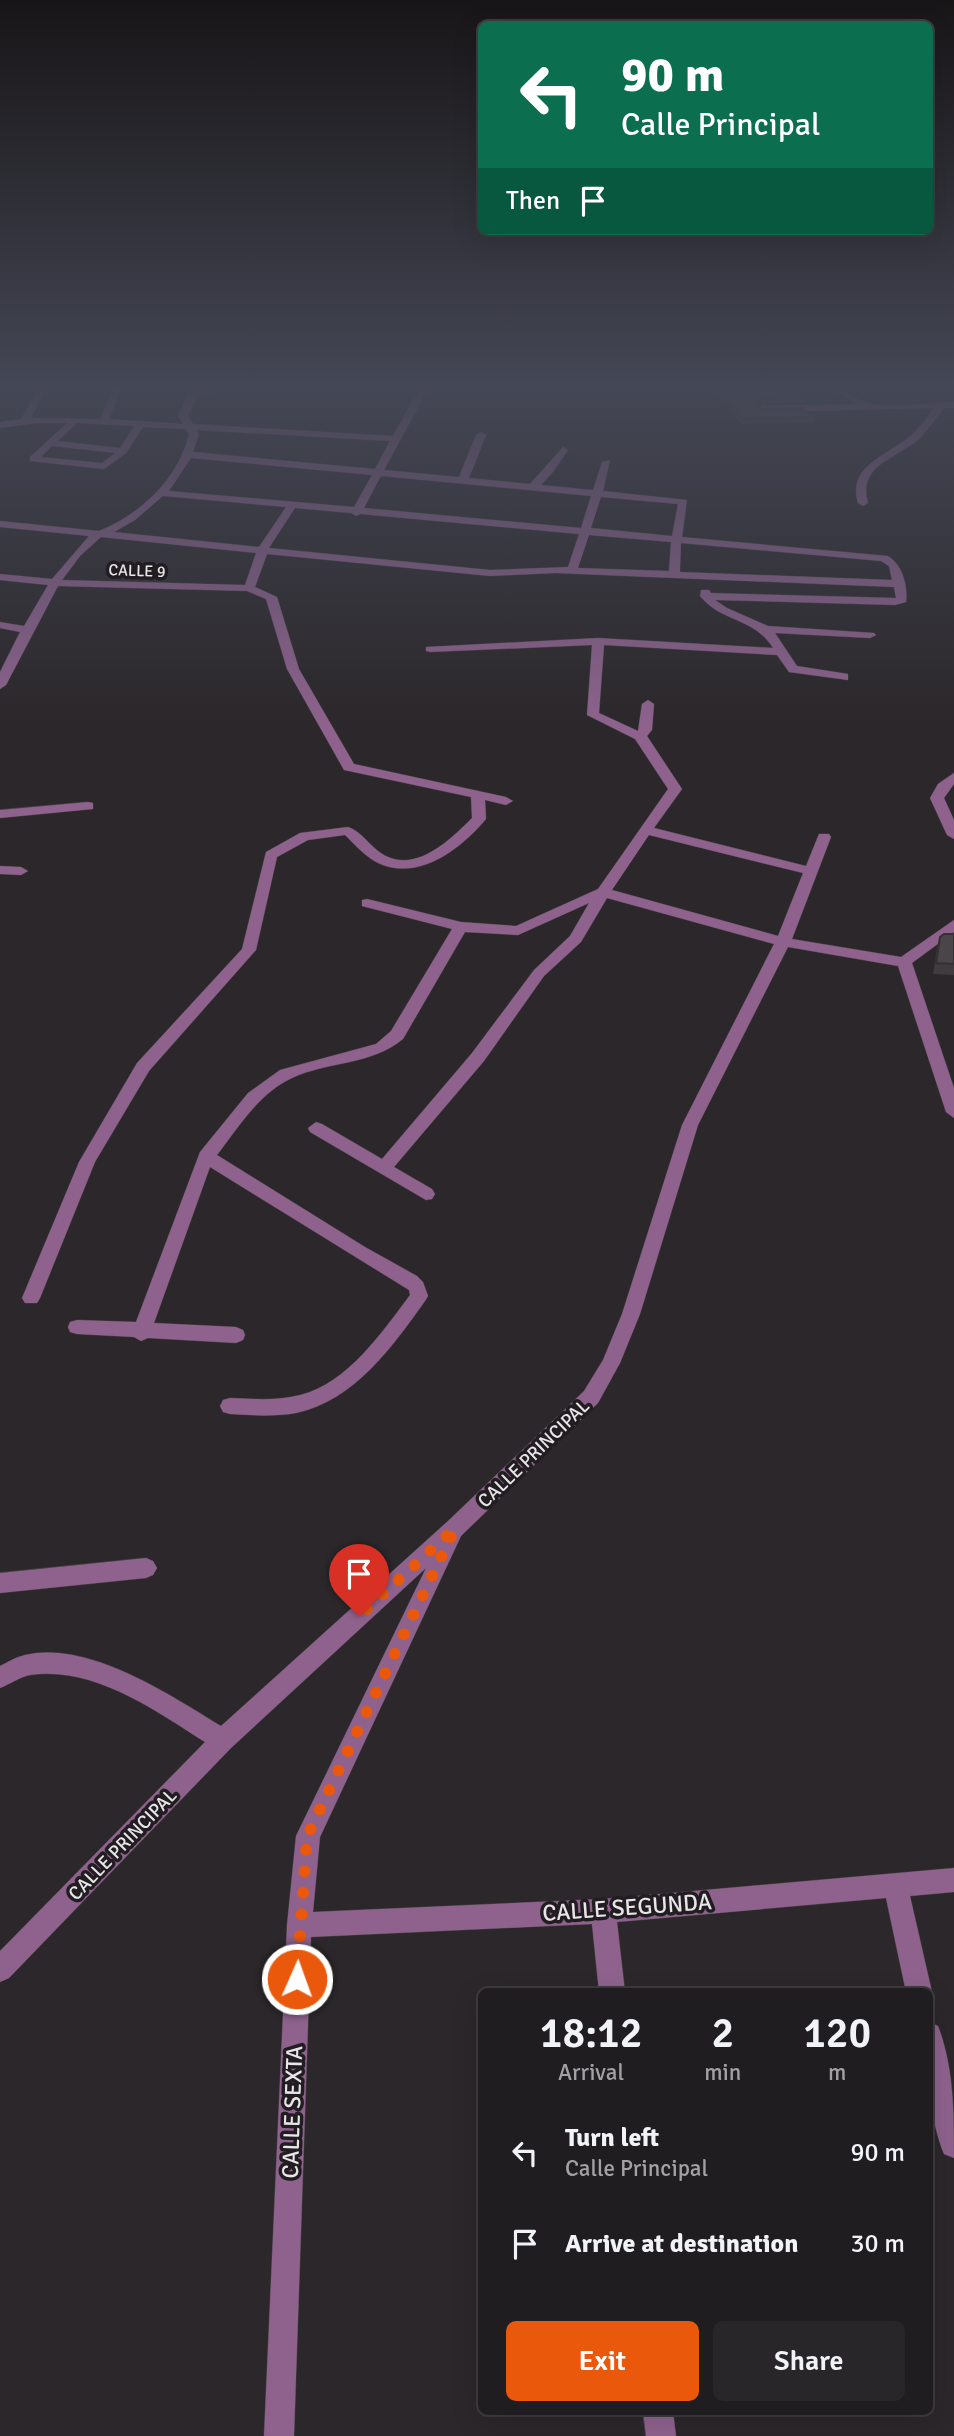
<!DOCTYPE html>
<style>
body{margin:0;font-family:Signika,sans-serif;background:#282629;color:#f1f3f6;height:100vh;display:flex;flex-direction:column;font-size:26px;white-space:nowrap}
*{box-sizing:border-box;margin:0}
p{font-size:23px;color:#a2a2a5}
.icon{flex:none;width:38px;height:38px;fill:none;stroke:currentColor;stroke-width:2;stroke-linecap:round;stroke-linejoin:round}
.map{position:relative;flex:1;overflow:hidden}
.details{position:absolute;left:478px;top:1988px;width:455px;height:427px;display:flex;flex-direction:column;background:#201d20;border-radius:10px;box-shadow:0 7px 28px #0002,0 0 0 2px #3d3b3e}
.details>*{flex:none}
.top-card{position:absolute;left:478px;top:21px;width:455px;height:214px;border-radius:10px;box-shadow:0 7px 28px #0002,0 0 0 2px #3d3b3e;background:#0b6e4f;color:#fff;overflow:hidden}
.pin{position:absolute;display:grid;place-items:center;width:60px;height:60px;color:#fff;margin:-72px -30px;border-radius:50% 50% 50% 0;rotate:-45deg;box-shadow:0 0 7px #0007}
.pin .icon{rotate:45deg}
.me{position:absolute;width:77px;margin:-38px;rotate:2deg;stroke-linejoin:round;filter:drop-shadow(0 0 5px #0008)}
.turn{display:flex;align-items:center;gap:24px;height:147px;padding:0 28px;font-size:32px}
.turn .icon{width:91px;height:91px;stroke-width:2.5}
.turn b{display:block;font-size:49px;line-height:60px}
.then{display:flex;align-items:center;height:66px;padding:0 28px;background:#0003;gap:14px;font-size:26px}
.eta{display:flex;justify-content:space-evenly;align-items:center;height:119px;text-align:center}
.eta b{font-size:42px;font-weight:600;line-height:49px}
.action{display:flex;gap:14px;margin-top:auto;padding:14px 28px}
.action a{flex:1;height:80px;border-radius:10px;background:#ea580c;color:#fff;font-size:28px;font-weight:600;line-height:80px;text-align:center}
.action a+a{background:#282629;color:#f1f3f6}
ul{padding:0;list-style:none}
li{display:flex;align-items:center;gap:21px;height:91px;padding:0 28px}
li div{flex:1}
li b{display:block;font-size:26px}
li em{font-style:normal}
.map>svg:first-child{display:block}
.lines{fill:none;stroke-linecap:round;stroke-linejoin:round}
.minor-casing{stroke:#464245;stroke-width:1}
.path{stroke:#878487;stroke-width:2.5;stroke-dasharray:2.5 2.5;stroke-linecap:butt}
.minor{fill:#8e628d;fill-rule:evenodd}
.wall{fill:#403b3f}
.shaded-wall{fill:#343033}
.building{fill:#4a4549;stroke:#343033;stroke-width:2}
.route{stroke:#ea580c;stroke-width:12;stroke-dasharray:0 21.6}
.labels{text-anchor:middle;stroke-width:7;stroke-linejoin:round;paint-order:stroke}
.far-street-label{font-size:16px;fill:#e9e6e9;stroke:#211d21}
.street-label{font-size:19px;fill:#e9e6e9;stroke:#211d21}
.near-street-label{font-size:23px;fill:#e9e6e9;stroke:#211d21}
</style>
<div class="map">
<svg width="954" height="2436" viewBox="0 0 954 2436">
<rect width="100%" height="100%" fill="#2b272a"/>
<g class="lines">
<g class="minor-casing">
<g id="minor">
<path d="M 39,387 L 48,387 L 31,418 L 100,419 L 113,387 L 122,387 L 109,419 L 183,424 L 178,416 L 192,387 L 262,387 L 198,394 L 188,416 L 193,424 L 393,436 L 420,387 L 429,387 L 384,470 L 459,477 L 476,435 L 481,432 L 486,435 L 469,478 L 530,484 L 563,447 L 568,450 L 553,472 L 541,485 L 593,490 L 602,462 L 610,460 L 603,491 L 687,500 L 682,537 L 888,556 C 903,565 908,587 906,602 L 895,605 L 715,600 L 727,608 L 768,626 L 874,633 L 876,635 L 870,638 L 775,633 L 797,666 L 848,674 L 848,680 L 789,672 L 777,655 L 604,645 L 599,713 L 638,731 L 642,704 L 648,700 L 654,704 L 652,730 L 647,736 L 682,789 L 654,828 L 806,866 L 819,834 L 829,834 L 831,837 L 792,939 L 901,957 L 954,920 L 954,932 L 912,963 L 954,1088 L 954,1118 L 946,1112 L 898,966 L 788,947 L 698,1125 L 640,1314 L 620,1363 L 598,1403 L 461,1536 L 320,1837 L 313,1912 L 603,1899 L 954,1868 L 954,1892 L 910,1896 L 932,1992 L 929,1998 L 929,1992 L 906,1992 L 886,1898 L 617,1922 L 625,1992 L 599,1992 L 592,1924 L 311,1937 L 294,2436 L 264,2436 L 287,1925 L 296,1836 L 426,1568 L 231,1748 L 9,1978 L 0,1982 L 0,1951 L 205,1742 C 154,1710 94,1666 30,1675 C 20,1677 10,1684 0,1688 L 0,1666 C 8,1662 16,1657 25,1655 C 88,1640 170,1695 221,1726 L 448,1521 L 584,1391 L 603,1360 L 622,1314 L 682,1125 L 774,944 L 607,898 L 581,942 L 544,976 L 484,1061 L 394,1167 L 432,1189 L 435,1194 L 432,1199 L 426,1200 L 310,1132 L 308,1128 L 316,1122 L 322,1124 L 382,1159 L 472,1053 L 534,970 L 570,936 L 589,903 L 518,935 L 465,932 L 403,1039 C 370,1066 328,1061 292,1078 C 259,1093 238,1128 217,1155 L 365,1247 L 417,1276 L 423,1282 L 428,1296 L 425,1301 C 393,1346 354,1401 296,1413 C 274,1417 252,1415 230,1414 L 223,1412 L 220,1406 L 223,1400 L 230,1398 C 253,1399 277,1401 300,1395 C 347,1384 383,1331 410,1295 L 409,1290 L 210,1167 L 154,1323 L 236,1327 L 243,1330 L 245,1335 L 243,1340 L 236,1343 L 148,1338 L 141,1341 L 134,1337 L 77,1334 L 70,1332 L 68,1327 L 70,1322 L 77,1320 L 136,1322 L 200,1152 L 248,1093 L 280,1070 L 376,1044 L 391,1031 L 452,929 L 362,906 L 362,900 L 367,899 L 461,922 L 516,926 L 598,889 L 668,789 L 635,739 L 587,715 L 592,645 L 430,652 L 426,651 L 426,647 L 598,638 L 773,648 C 754,617 722,623 700,596 L 701,590 L 709,590 L 711,593 L 896,598 L 894,587 L 555,573 L 490,576 L 267,554 L 255,587 L 277,597 L 299,669 L 354,764 L 506,797 L 513,801 L 506,805 L 485,800 L 486,819 C 461,849 418,882 378,863 C 366,857 355,845 345,835 L 308,840 L 277,857 L 256,950 L 149,1071 L 95,1162 L 40,1298 L 37,1303 L 25,1303 L 22,1298 L 79,1162 L 137,1063 L 242,949 L 266,852 L 300,833 L 348,827 C 360,831 368,843 378,851 C 412,877 448,842 472,818 L 471,797 L 344,770 L 287,669 L 266,599 L 247,591 L 58,586 L 6,685 L 0,689 L 0,672 L 20,632 L 0,628 L 0,622 L 24,626 L 48,585 L 0,580 L 0,574 L 52,579 L 89,536 L 0,527 L 0,521 L 99,531 C 141,514 178,479 189,434 L 186,429 L 143,427 L 126,453 L 104,469 L 30,461 L 30,457 L 67,423 L 37,423 L 0,428 L 0,422 L 21,419 ZM 77,423 L 134,426 L 120,448 L 58,441 ZM 196,430 L 390,441 L 375,469 L 193,452 L 199,434 ZM 52,446 L 115,453 L 102,463 L 41,457 ZM 191,458 L 372,475 L 354,507 L 169,491 ZM 381,476 L 591,496 L 581,528 L 364,508 ZM 163,496 L 286,507 L 259,547 L 114,532 L 135,520 ZM 601,497 L 678,504 L 672,536 L 591,528 ZM 295,508 L 351,513 L 356,516 L 360,514 L 579,534 L 568,567 L 490,570 L 269,548 ZM 589,535 L 671,542 L 669,571 L 578,568 ZM 101,537 L 256,553 L 245,585 L 62,580 L 80,556 ZM 681,543 L 881,561 L 889,566 L 892,580 L 680,572 ZM 649,835 L 803,873 L 778,936 L 612,890 Z"/>
<path d="M 828,387 C 846,387 857,402 873,404 C 898,408 929,403 954,402 L 954,408 L 944,408 C 936,418 928,430 919,439 C 896,459 857,465 868,503 L 863,506 L 858,503 C 847,467 885,456 908,438 C 918,430 926,419 934,408 L 761,412 L 756,409 L 761,406 L 858,404 Z"/>
<path d="M 954,773 L 954,784 L 944,798 L 954,820 L 954,839 L 947,835 L 930,798 L 938,784 Z"/>
<path d="M 88,802 L 93,803 L 93,809 L 0,818 L 0,810 Z"/>
<path d="M 0,866 L 21,867 L 28,871 L 21,875 L 0,874 Z"/>
<path d="M 146,1558 L 153,1561 L 157,1568 L 153,1575 L 146,1578 L 0,1593 L 0,1573 Z"/>
<path d="M 929,2022 L 938,2026 C 954,2068 954,2113 954,2158 L 944,2154 C 927,2112 929,2067 929,2022 Z"/>
<path d="M 643,2412 L 673,2412 L 676,2436 L 646,2436 Z"/>
</g>
</g>
<g class="path">
<path d="M 83,388 L 99,388"/>
<path d="M 132,389 L 176,391"/>
</g>
<use href="#minor" class="minor"/>
</g>
<g class="wall">
<path d="M 680,387 L 798,387 L 806,397 L 806,402 L 761,403 L 758,406 L 762,409 L 815,417 L 814,423 L 741,424 L 723,397 L 709,395 L 709,392 Z"/>
<path d="M 954,934 L 954,975 L 933,974 L 937,948 L 940,937 Z"/>
</g>
<path class="shaded-wall" d="M 762,398 L 761,403 L 754,410 L 754,404 Z"/>
<g class="building">
<path d="M 711,387 L 798,387 L 806,397 L 762,398 L 754,404 L 762,409 L 801,408 L 815,417 L 742,419 L 724,392 L 710,389 Z"/>
<path d="M 944,934 L 954,934 L 954,964 L 936,963 L 940,937 Z"/>
</g>
<linearGradient id="sky" x2="0" y2="1"><stop stop-color="#181517"/><stop offset="0.53" stop-color="#444755"/><stop offset="1" stop-color="#444755" stop-opacity="0"/></linearGradient>
<rect width="954" height="728" fill="url(#sky)"/>
<g class="lines">
<path class="route" d="M 297,1979 L 307,1836 L 455,1528 L 359,1616"/>
</g>
<g class="labels">
<g class="far-street-label">
<text transform="translate(137 570) rotate(2)" y="6">CALLE 9</text>
</g>
<g class="street-label">
<text transform="translate(533 1453) rotate(-44)" y="7">CALLE PRINCIPAL</text>
<text transform="translate(122 1844) rotate(-46)" y="7">CALLE PRINCIPAL</text>
</g>
<g class="near-street-label">
<text transform="translate(627 1907) rotate(-4)" y="8">CALLE SEGUNDA</text>
<text transform="translate(292 2112) rotate(-88)" y="8">CALLE SEXTA</text>
</g>
</g>
</svg>
<div class="pin" style="left:359px;top:1616px;background:#d93025"><svg class="icon" aria-label="arrive" viewBox="0 0 24 24"><path d="M6 21V4h12l-3 4 3 4H6"/></svg></div>
<svg class="me" style="left:297px;top:1979px" viewBox="-20 -20 40 40"><circle r="17" fill="#ea580c" stroke="#fff" stroke-width="3"/><path d="M0-11L8 9 0 5-8 9z" fill="#fff"/></svg>
<div class="top-card">
<div class="turn"><svg class="icon" aria-label="left" viewBox="0 0 24 24"><path d="M17 20v-9H6M10 6l-5 5 5 5"/></svg><div><b>90 m</b>Calle Principal</div></div>
<div class="then">Then<svg class="icon" aria-label="arrive" viewBox="0 0 24 24"><path d="M6 21V4h12l-3 4 3 4H6"/></svg></div>
</div>
<section class="details">
<div class="eta">
<div><b>18:12</b><p>Arrival</p></div>
<div><b>2</b><p>min</p></div>
<div><b>120</b><p>m</p></div>
</div>
<ul>
<li><svg class="icon" aria-label="left" viewBox="0 0 24 24"><path d="M17 20v-9H6M10 6l-5 5 5 5"/></svg><div><b>Turn left</b><p>Calle Principal</p></div><em>90 m</em></li>
<li><svg class="icon" aria-label="arrive" viewBox="0 0 24 24"><path d="M6 21V4h12l-3 4 3 4H6"/></svg><div><b>Arrive at destination</b></div><em>30 m</em></li>
</ul>
<div class="action"><a>Exit</a><a>Share</a></div>
</section>
</div>
